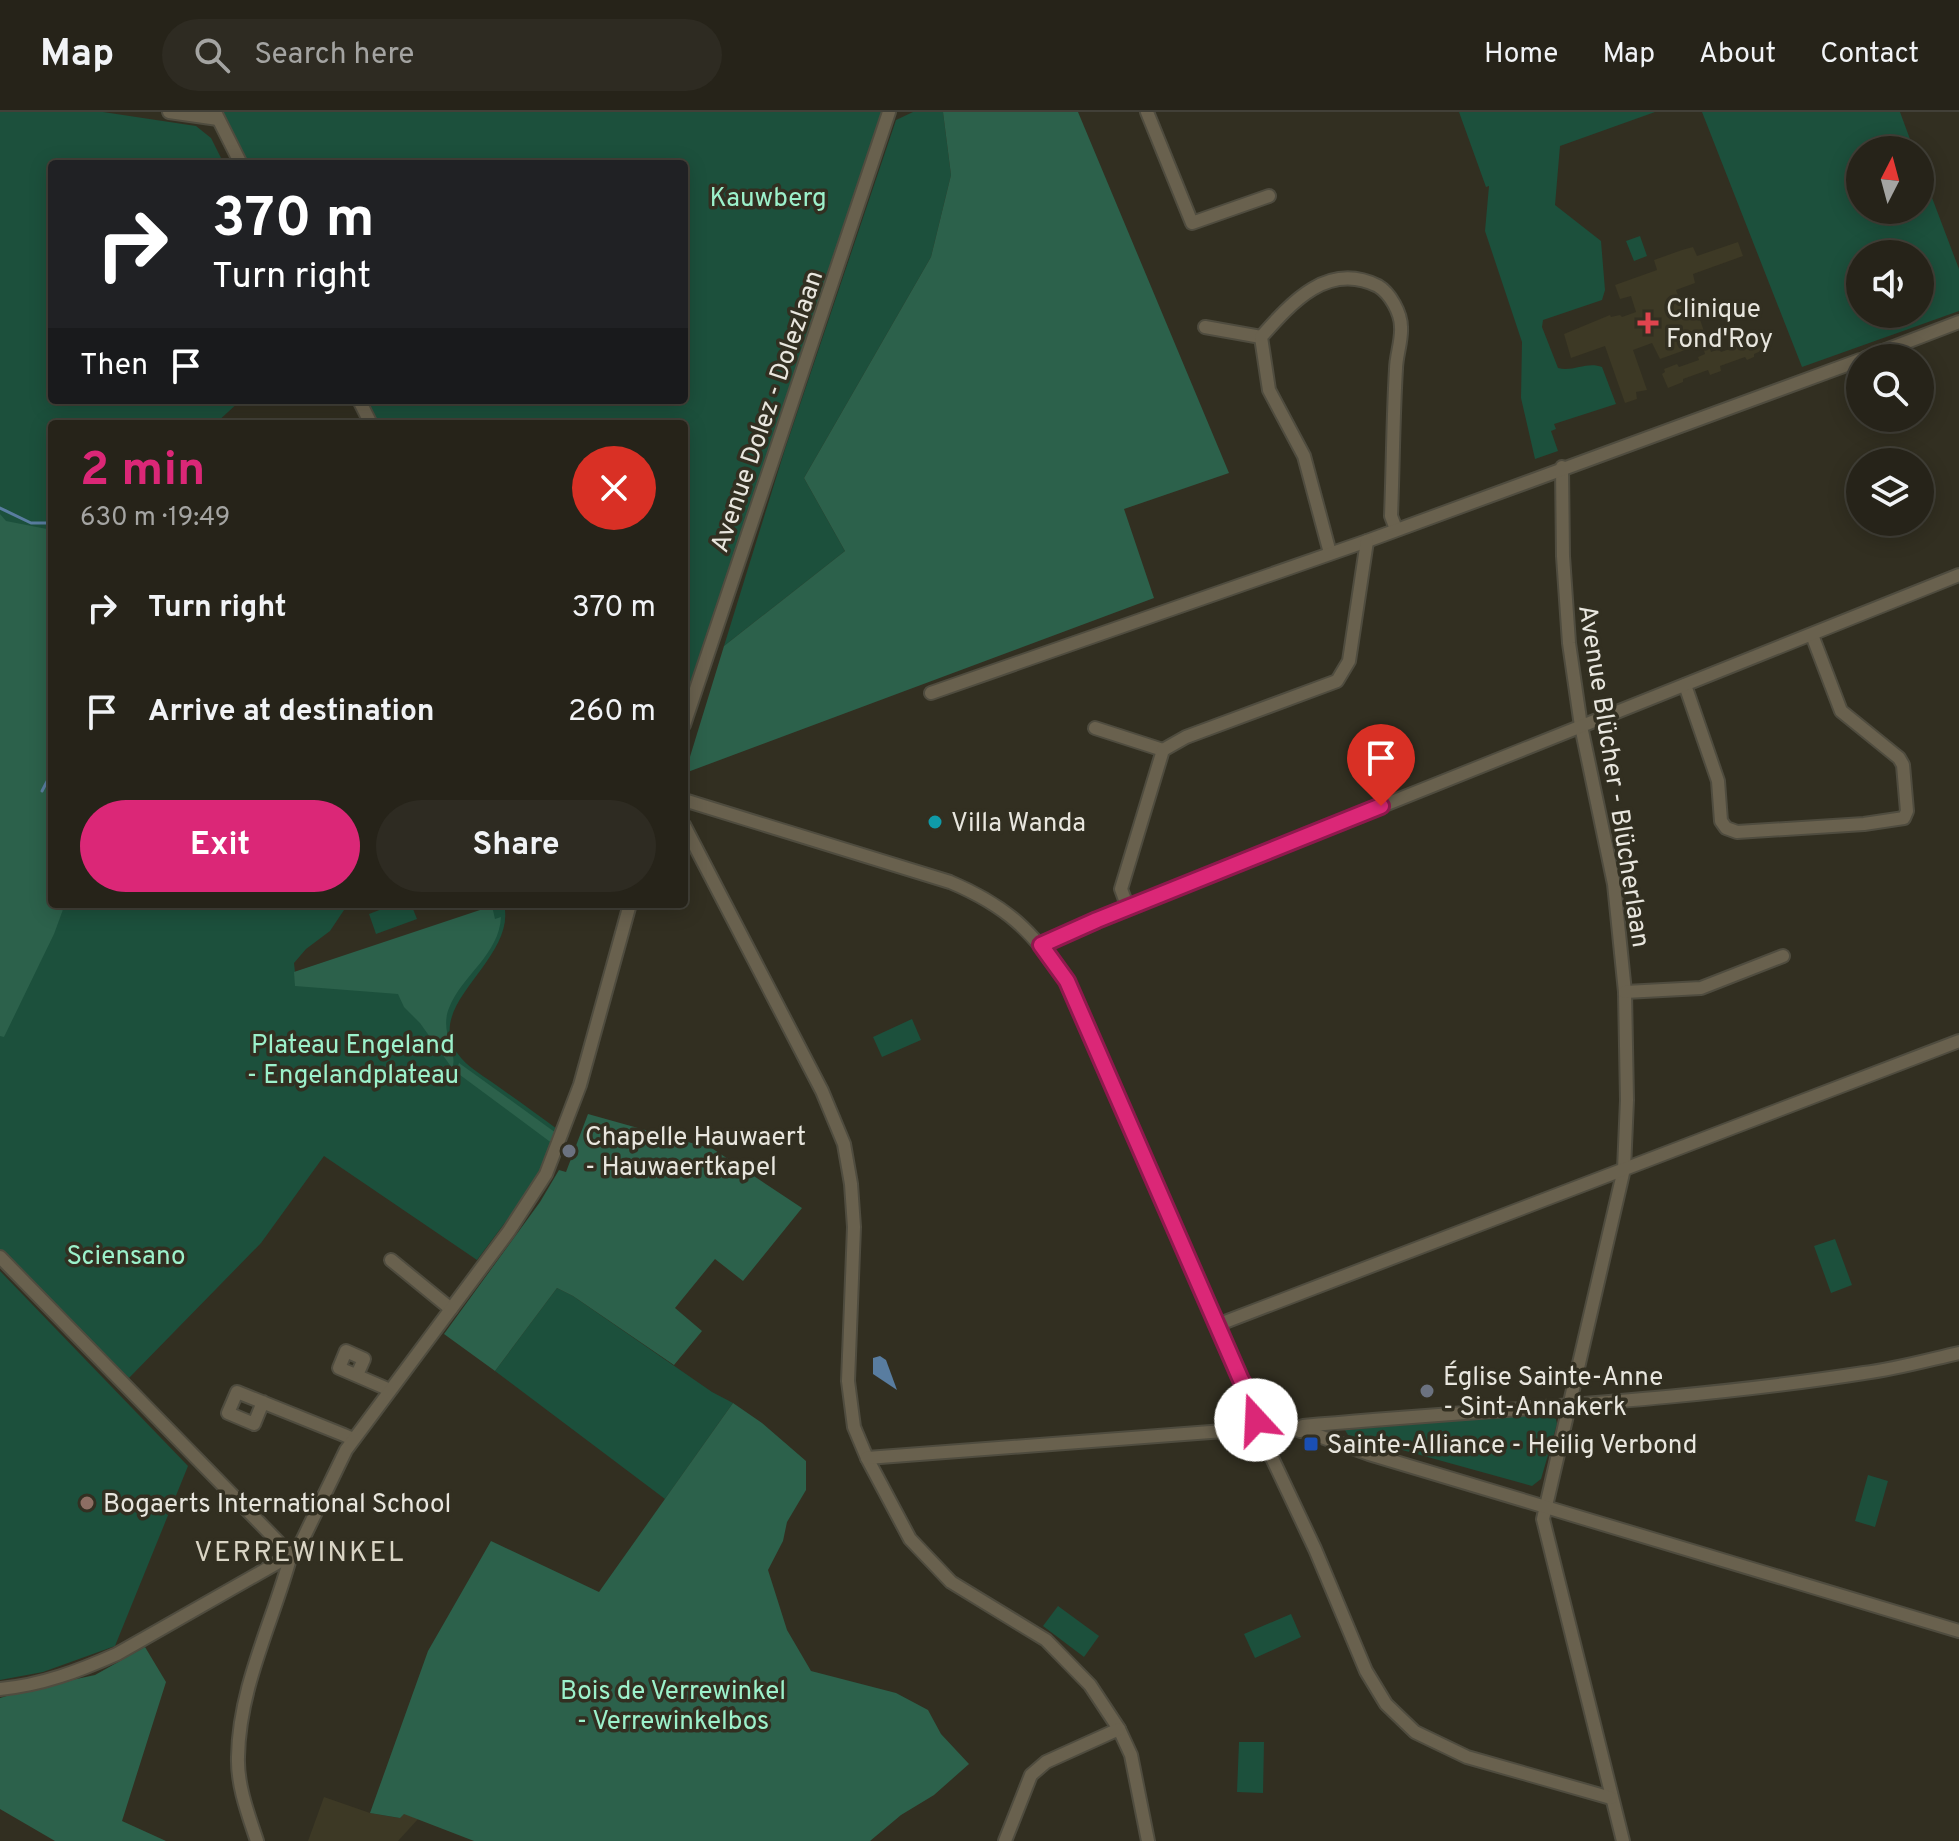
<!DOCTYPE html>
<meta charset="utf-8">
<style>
body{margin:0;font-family:Overpass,sans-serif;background:#2e2b22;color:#f1f3f6;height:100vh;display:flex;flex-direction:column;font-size:30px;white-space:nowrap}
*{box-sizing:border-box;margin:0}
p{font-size:26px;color:#a4a4a2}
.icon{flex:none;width:44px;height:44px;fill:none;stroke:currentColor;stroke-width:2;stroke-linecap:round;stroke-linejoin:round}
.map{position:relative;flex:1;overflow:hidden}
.panel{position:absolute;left:48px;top:308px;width:640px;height:488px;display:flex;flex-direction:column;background:#262319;border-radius:8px;box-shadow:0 4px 20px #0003,0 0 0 2px #424038}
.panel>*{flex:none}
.guide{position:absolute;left:48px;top:48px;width:640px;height:244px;border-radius:8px;box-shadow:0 4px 20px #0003,0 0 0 2px #424038;background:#202124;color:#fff;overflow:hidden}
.needle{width:52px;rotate:6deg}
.tools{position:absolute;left:1846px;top:24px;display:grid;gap:16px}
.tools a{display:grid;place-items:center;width:88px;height:88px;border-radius:50%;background:#262319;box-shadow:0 4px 20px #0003,0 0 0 2px #424038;font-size:40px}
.pin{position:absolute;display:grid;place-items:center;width:68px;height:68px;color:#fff;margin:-82px -34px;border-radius:50% 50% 50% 0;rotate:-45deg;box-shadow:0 0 8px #0007}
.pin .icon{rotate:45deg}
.me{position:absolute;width:88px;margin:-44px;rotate:340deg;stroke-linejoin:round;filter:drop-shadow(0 0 6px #0008)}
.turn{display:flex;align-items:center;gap:28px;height:168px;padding:0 32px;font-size:36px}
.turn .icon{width:104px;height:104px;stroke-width:2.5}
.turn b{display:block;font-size:56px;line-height:68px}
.then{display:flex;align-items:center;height:76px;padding:0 32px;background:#0003;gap:16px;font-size:30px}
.round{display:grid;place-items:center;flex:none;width:84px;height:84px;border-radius:42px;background:#2e2b22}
.summary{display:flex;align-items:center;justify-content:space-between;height:136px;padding:0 32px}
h1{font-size:48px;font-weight:700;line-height:60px;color:#db2777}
.primary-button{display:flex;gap:16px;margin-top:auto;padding:16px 32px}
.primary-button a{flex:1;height:92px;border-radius:48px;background:#db2777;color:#fff;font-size:32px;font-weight:700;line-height:92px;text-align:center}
.primary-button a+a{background:#2e2b22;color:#f1f3f6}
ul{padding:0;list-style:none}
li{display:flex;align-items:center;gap:24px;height:104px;padding:0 32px}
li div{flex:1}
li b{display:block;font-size:30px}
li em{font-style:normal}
header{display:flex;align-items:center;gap:48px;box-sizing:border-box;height:112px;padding:0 40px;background:#262319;border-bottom:2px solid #424038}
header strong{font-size:38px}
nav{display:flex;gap:44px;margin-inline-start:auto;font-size:28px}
.search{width:560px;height:72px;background:#2e2b22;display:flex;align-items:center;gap:20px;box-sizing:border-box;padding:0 28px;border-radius:44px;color:#a4a4a2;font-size:30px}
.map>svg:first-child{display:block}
.built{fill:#3d3925}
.green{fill:#1c503c;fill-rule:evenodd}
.forest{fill:#2c614b}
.water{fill:#597da0}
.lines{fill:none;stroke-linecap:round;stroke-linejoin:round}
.stream{stroke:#597da0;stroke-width:3}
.minor-casing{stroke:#4f4c3f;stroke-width:16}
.minor{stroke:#69614e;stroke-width:12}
.route-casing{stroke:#8e194d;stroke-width:20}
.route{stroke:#db2777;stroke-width:14}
.health-dot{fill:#e0444e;stroke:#322f21;stroke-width:3}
.culture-dot{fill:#0f9aa8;stroke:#322f21;stroke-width:3}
.worship-dot{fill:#6b7280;stroke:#322f21;stroke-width:3}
.transit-dot{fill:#1a4fb4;stroke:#322f21;stroke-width:3}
.education-dot{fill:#8d6e63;stroke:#322f21;stroke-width:3}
.labels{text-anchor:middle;stroke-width:7;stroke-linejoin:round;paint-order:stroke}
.park-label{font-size:26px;fill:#9cf1cb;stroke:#322f21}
.poi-label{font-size:26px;fill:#e8e6de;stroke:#322f21;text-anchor:start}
.street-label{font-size:26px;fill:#e8e6de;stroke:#322f21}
.neighbourhood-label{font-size:28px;letter-spacing:2px;fill:#d9d4c4;stroke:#322f21}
</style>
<header>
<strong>Map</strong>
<div class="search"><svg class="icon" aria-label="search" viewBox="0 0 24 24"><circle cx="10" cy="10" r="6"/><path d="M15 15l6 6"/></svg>Search here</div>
<nav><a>Home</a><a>Map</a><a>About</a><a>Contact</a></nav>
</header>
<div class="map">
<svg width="1959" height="1729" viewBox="0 0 1959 1729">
<rect width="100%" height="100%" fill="#322f21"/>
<g class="built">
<path d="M 1738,130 L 1743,144 L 1693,162 L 1695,171 L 1676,178 L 1683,196 L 1695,193 L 1711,240 L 1719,237 L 1721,240 L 1741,233 L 1740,230 L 1748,227 L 1750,230 L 1757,228 L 1761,239 L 1754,242 L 1754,245 L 1747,248 L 1745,245 L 1720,254 L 1721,259 L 1710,263 L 1708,258 L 1683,267 L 1683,270 L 1668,276 L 1662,262 L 1665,260 L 1664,257 L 1677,252 L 1679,255 L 1699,248 L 1698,245 L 1705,242 L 1702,232 L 1660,247 L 1652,231 L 1633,238 L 1647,278 L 1636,280 L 1637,287 L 1625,291 L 1605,234 L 1571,246 L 1564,222 L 1610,203 L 1611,205 L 1620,203 L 1622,205 L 1636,200 L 1631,184 L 1620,187 L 1615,173 L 1657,158 L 1654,148 L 1682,138 L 1693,135 L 1697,144 Z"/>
<path d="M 324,1685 L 370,1701 L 399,1706 L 404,1701 L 418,1707 L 398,1729 L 308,1729 Z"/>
</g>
<g class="green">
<path d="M 0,0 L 103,0 L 196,14 L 211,26 L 224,52 L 52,52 L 52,288 L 241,288 L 215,312 L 52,312 L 52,792 L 348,792 L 330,819 L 306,837 L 294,851 L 295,860 L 504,792 C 518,850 415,895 462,947 C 471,957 485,965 496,973 C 517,988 537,1002 557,1017 L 546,1048 L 531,1076 L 477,1148 L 324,1044 L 261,1131 L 129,1266 L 0,1141 Z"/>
<path d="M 220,0 L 885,0 L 684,601 L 684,312 L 377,312 L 365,288 L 684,288 L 684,52 L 246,52 Z"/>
<path d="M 913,0 L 943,0 L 951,63 L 931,145 L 804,366 L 845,439 L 724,534 L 785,337 L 896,8 Z"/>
<path d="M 1459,0 L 1655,0 L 1560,34 L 1555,93 L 1601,129 L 1605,178 L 1602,188 L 1543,208 L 1542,215 L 1558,256 C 1574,260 1587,249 1602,255 L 1616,292 L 1554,312 L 1556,317 L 1551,319 L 1558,339 L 1535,347 L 1521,286 L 1522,230 L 1485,119 L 1489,74 L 1486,75 Z"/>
<path d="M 1702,0 L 1900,0 L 1914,38 L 1860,38 L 1860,98 L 1920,98 L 1920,54 L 1959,157 L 1959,199 L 1802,255 ZM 1860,142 L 1920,142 L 1920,202 L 1860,202 Z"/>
<path d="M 1640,124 L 1647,144 L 1634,149 L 1626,129 Z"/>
<path d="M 395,792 L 411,792 L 417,807 L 376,822 L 369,802 Z"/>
<path d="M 912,907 L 921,928 L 882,945 L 873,925 Z"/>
<path d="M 1835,1127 L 1852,1173 L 1831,1181 L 1814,1134 Z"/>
<path d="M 0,1159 L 188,1354 L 115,1534 L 43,1560 L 0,1568 Z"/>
<path d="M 557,1176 L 573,1184 L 712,1280 L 733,1291 L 665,1387 L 495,1259 Z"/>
<path d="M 1542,1302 L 1556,1307 L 1557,1312 L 1541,1367 L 1532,1374 L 1348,1323 L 1345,1318 Z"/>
<path d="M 1868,1363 L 1888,1369 L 1875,1415 L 1855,1409 Z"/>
<path d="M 1058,1494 L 1099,1524 L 1084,1545 L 1043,1514 Z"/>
<path d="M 1291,1502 L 1301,1525 L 1255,1546 L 1244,1522 Z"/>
<path d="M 1239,1630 L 1264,1630 L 1263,1681 L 1237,1680 Z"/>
</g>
<g class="forest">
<path d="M 943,0 L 1078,0 L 1229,361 L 1124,397 L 1154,486 L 685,661 L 724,534 L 845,439 L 804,366 L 931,145 L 951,63 Z"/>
<path d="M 0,402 L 6,409 L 52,418 L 52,792 L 65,792 L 54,822 L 4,925 L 0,924 Z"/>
<path d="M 492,794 L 495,807 L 501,805 C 499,843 462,863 449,896 C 439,921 459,941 452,956 L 420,911 L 404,895 L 398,882 L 295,874 L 294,860 Z"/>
<path d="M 459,951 L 556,1021 L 553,1032 L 456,960 Z"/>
<path d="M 588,1002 L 713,1037 L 802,1096 L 743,1169 L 715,1147 L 675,1196 L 702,1219 L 674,1253 L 573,1184 L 557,1176 L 495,1259 L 444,1222 L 540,1090 L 559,1058 L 566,1060 Z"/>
<path d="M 733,1291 L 762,1311 L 806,1349 L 806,1378 L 787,1410 L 783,1429 L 768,1458 L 787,1518 L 811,1559 L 896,1581 L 928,1598 L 941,1622 L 969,1652 L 934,1683 L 901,1703 L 870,1729 L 474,1729 L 404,1702 L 400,1706 L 370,1701 L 428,1539 L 491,1429 L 599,1480 Z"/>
<path d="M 145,1535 L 166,1570 L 122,1709 L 166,1729 L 55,1729 L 0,1697 L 0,1586 L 30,1577 L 95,1563 Z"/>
</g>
<path class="water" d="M 880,1244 L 886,1248 L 897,1278 L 873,1262 L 873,1246 Z"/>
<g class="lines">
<g class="stream">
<path d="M 0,396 L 31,411 L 52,411"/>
<path d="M 42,679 L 52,660"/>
</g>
<g class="minor-casing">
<g id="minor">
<path d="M 169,0 L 218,7"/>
<path d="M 215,0 L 241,52"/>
<path d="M 1147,0 L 1192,111 L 1269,84"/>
<path d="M 1205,215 L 1261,225"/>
<path d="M 1865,246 L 1959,210"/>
<path d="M 359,288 L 371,312"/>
<path d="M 1562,355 L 1563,444 L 1569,531 L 1581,614 L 1614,772 L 1625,880 L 1627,988 L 1624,1057 L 1543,1407 L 1623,1729"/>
<path d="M 1330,441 L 1304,344 L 1269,278 L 1261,225 C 1292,190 1328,149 1378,174 C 1390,181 1401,201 1401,215 C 1402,229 1396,244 1396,257 C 1393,306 1393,355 1391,404 L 1396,417"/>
<path d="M 1685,573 L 1718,669 L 1721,709 L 1726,716 L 1737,720 L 1864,712 L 1904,706 L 1907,699 L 1903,653 L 1899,646 L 1841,599 L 1812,523"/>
<path d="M 931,581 L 1367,429 L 1860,248"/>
<path d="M 684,613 L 889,0"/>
<path d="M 1095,616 L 1163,638"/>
<path d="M 684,688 L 950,770 C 1007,794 1032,819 1067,869 L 1241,1268 L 1261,1298"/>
<path d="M 684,713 L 822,979 L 844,1032 L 851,1072 L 854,1115 L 848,1269 L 854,1315 L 867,1346 L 910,1427 L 951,1470 L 1046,1528 L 1090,1573 L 1119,1617 L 1131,1643 L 1148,1729"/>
<path d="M 1128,796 L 1121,777 L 1163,638 L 1186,625 L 1337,569 L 1349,549 L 1367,429"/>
<path d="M 1041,833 L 1097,808 L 1959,463"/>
<path d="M 1625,880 L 1701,876 L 1783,844"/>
<path d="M 0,1145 L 291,1443"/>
<path d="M 391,1148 L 451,1197"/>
<path d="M 1217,1213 L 1959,929"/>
<path d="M 357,1263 L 364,1247 L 346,1239 L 339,1256 L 390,1278"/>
<path d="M 263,1290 L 254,1312 L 228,1301 L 237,1280 L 344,1323 L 353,1327"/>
<path d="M 1261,1298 L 1269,1297 L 1275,1300 L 1277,1309 L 1369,1342 L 1959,1519"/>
<path d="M 1263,1316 L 1265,1331 L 1315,1437 L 1366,1559 L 1386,1592 L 1415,1620 L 1467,1645 L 1611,1686"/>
<path d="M 1300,1319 L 1303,1314 C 1490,1297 1678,1290 1864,1261 C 1896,1257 1928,1248 1959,1241"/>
<path d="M 1270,1338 L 1274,1314"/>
<path d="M 867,1346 L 1237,1318 L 1248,1319 L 1261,1315"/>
<path d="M 0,1577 C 42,1573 79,1559 117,1542 L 291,1443"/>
<path d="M 257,1729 C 248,1702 237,1673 238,1645 C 239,1574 273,1510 291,1443 L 302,1429 L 346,1338 L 509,1119 L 546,1062 L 580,973 L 630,792"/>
<path d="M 1005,1729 L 1031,1663 L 1046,1650 L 1119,1617"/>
</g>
</g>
<use href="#minor" class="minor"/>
</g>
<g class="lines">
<g class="route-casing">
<path id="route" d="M 1256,1308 L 1261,1298 L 1241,1268 L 1067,869 L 1041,833 L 1097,808 L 1381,694"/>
</g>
<use href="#route" class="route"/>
</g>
<path class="health-dot" d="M1644 199h8v8h8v8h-8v8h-8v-8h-8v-8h8z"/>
<circle class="culture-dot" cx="935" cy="710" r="8"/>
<g class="worship-dot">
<circle cx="569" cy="1039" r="8"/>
<circle cx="1427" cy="1279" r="8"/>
</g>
<rect class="transit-dot" x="1303" y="1324" width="16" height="16" rx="4"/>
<circle class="education-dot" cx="87" cy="1391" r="8"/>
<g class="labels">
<g class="park-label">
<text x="768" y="94">Kauwberg</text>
<text x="353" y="941">Plateau Engeland<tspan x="353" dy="30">- Engelandplateau</tspan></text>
<text x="126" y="1152">Sciensano</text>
<text x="673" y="1587">Bois de Verrewinkel<tspan x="673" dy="30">- Verrewinkelbos</tspan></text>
</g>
<g class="poi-label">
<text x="1666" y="205">Clinique<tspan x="1666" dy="30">Fond'Roy</tspan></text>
<text x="951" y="719">Villa Wanda</text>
<text x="585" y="1033">Chapelle Hauwaert<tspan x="585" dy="30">- Hauwaertkapel</tspan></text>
<text x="1443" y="1273">Église Sainte-Anne<tspan x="1443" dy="30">- Sint-Annakerk</tspan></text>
<text x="1327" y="1341">Sainte-Alliance - Heilig Verbond</text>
<text x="103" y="1400">Bogaerts International School</text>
</g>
<g class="street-label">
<text transform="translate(766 299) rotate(-71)" y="9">Avenue Dolez - Dolezlaan</text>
<text transform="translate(1615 664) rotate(81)" y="9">Avenue Blücher - Blücherlaan</text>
</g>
<g class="neighbourhood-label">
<text x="300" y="1449">VERREWINKEL</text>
</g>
</g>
</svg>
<div class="tools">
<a><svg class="needle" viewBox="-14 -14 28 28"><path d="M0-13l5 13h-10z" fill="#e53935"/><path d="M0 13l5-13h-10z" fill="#a4a4a2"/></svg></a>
<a><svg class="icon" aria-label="sound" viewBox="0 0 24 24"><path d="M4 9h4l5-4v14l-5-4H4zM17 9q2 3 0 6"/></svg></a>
<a><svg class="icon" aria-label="search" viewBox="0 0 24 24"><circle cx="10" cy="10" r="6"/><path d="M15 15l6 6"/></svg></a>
<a><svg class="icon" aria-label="layers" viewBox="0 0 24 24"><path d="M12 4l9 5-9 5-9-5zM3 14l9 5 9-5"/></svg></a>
</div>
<div class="pin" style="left:1381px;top:694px;background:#d93025"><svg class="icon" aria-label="arrive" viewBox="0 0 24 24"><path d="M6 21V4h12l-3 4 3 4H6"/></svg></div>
<svg class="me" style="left:1256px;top:1308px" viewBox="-20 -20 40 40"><circle r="19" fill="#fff"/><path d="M0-13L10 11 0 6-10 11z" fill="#db2777"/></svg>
<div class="guide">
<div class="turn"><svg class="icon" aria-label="right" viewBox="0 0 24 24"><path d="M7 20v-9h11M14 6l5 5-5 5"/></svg><div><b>370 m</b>Turn right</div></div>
<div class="then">Then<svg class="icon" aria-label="arrive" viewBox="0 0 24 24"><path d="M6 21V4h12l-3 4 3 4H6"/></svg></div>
</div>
<section class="panel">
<div class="summary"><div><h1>2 min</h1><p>630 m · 19:49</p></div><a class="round" style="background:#d93025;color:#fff"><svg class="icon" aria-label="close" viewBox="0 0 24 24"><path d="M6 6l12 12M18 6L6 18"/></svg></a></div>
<ul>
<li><svg class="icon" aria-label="right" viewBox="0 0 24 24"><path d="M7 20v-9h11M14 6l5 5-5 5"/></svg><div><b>Turn right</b></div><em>370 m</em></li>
<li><svg class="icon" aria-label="arrive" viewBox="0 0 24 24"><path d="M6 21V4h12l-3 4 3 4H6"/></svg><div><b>Arrive at destination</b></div><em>260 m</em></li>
</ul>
<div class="primary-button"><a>Exit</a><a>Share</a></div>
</section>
</div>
